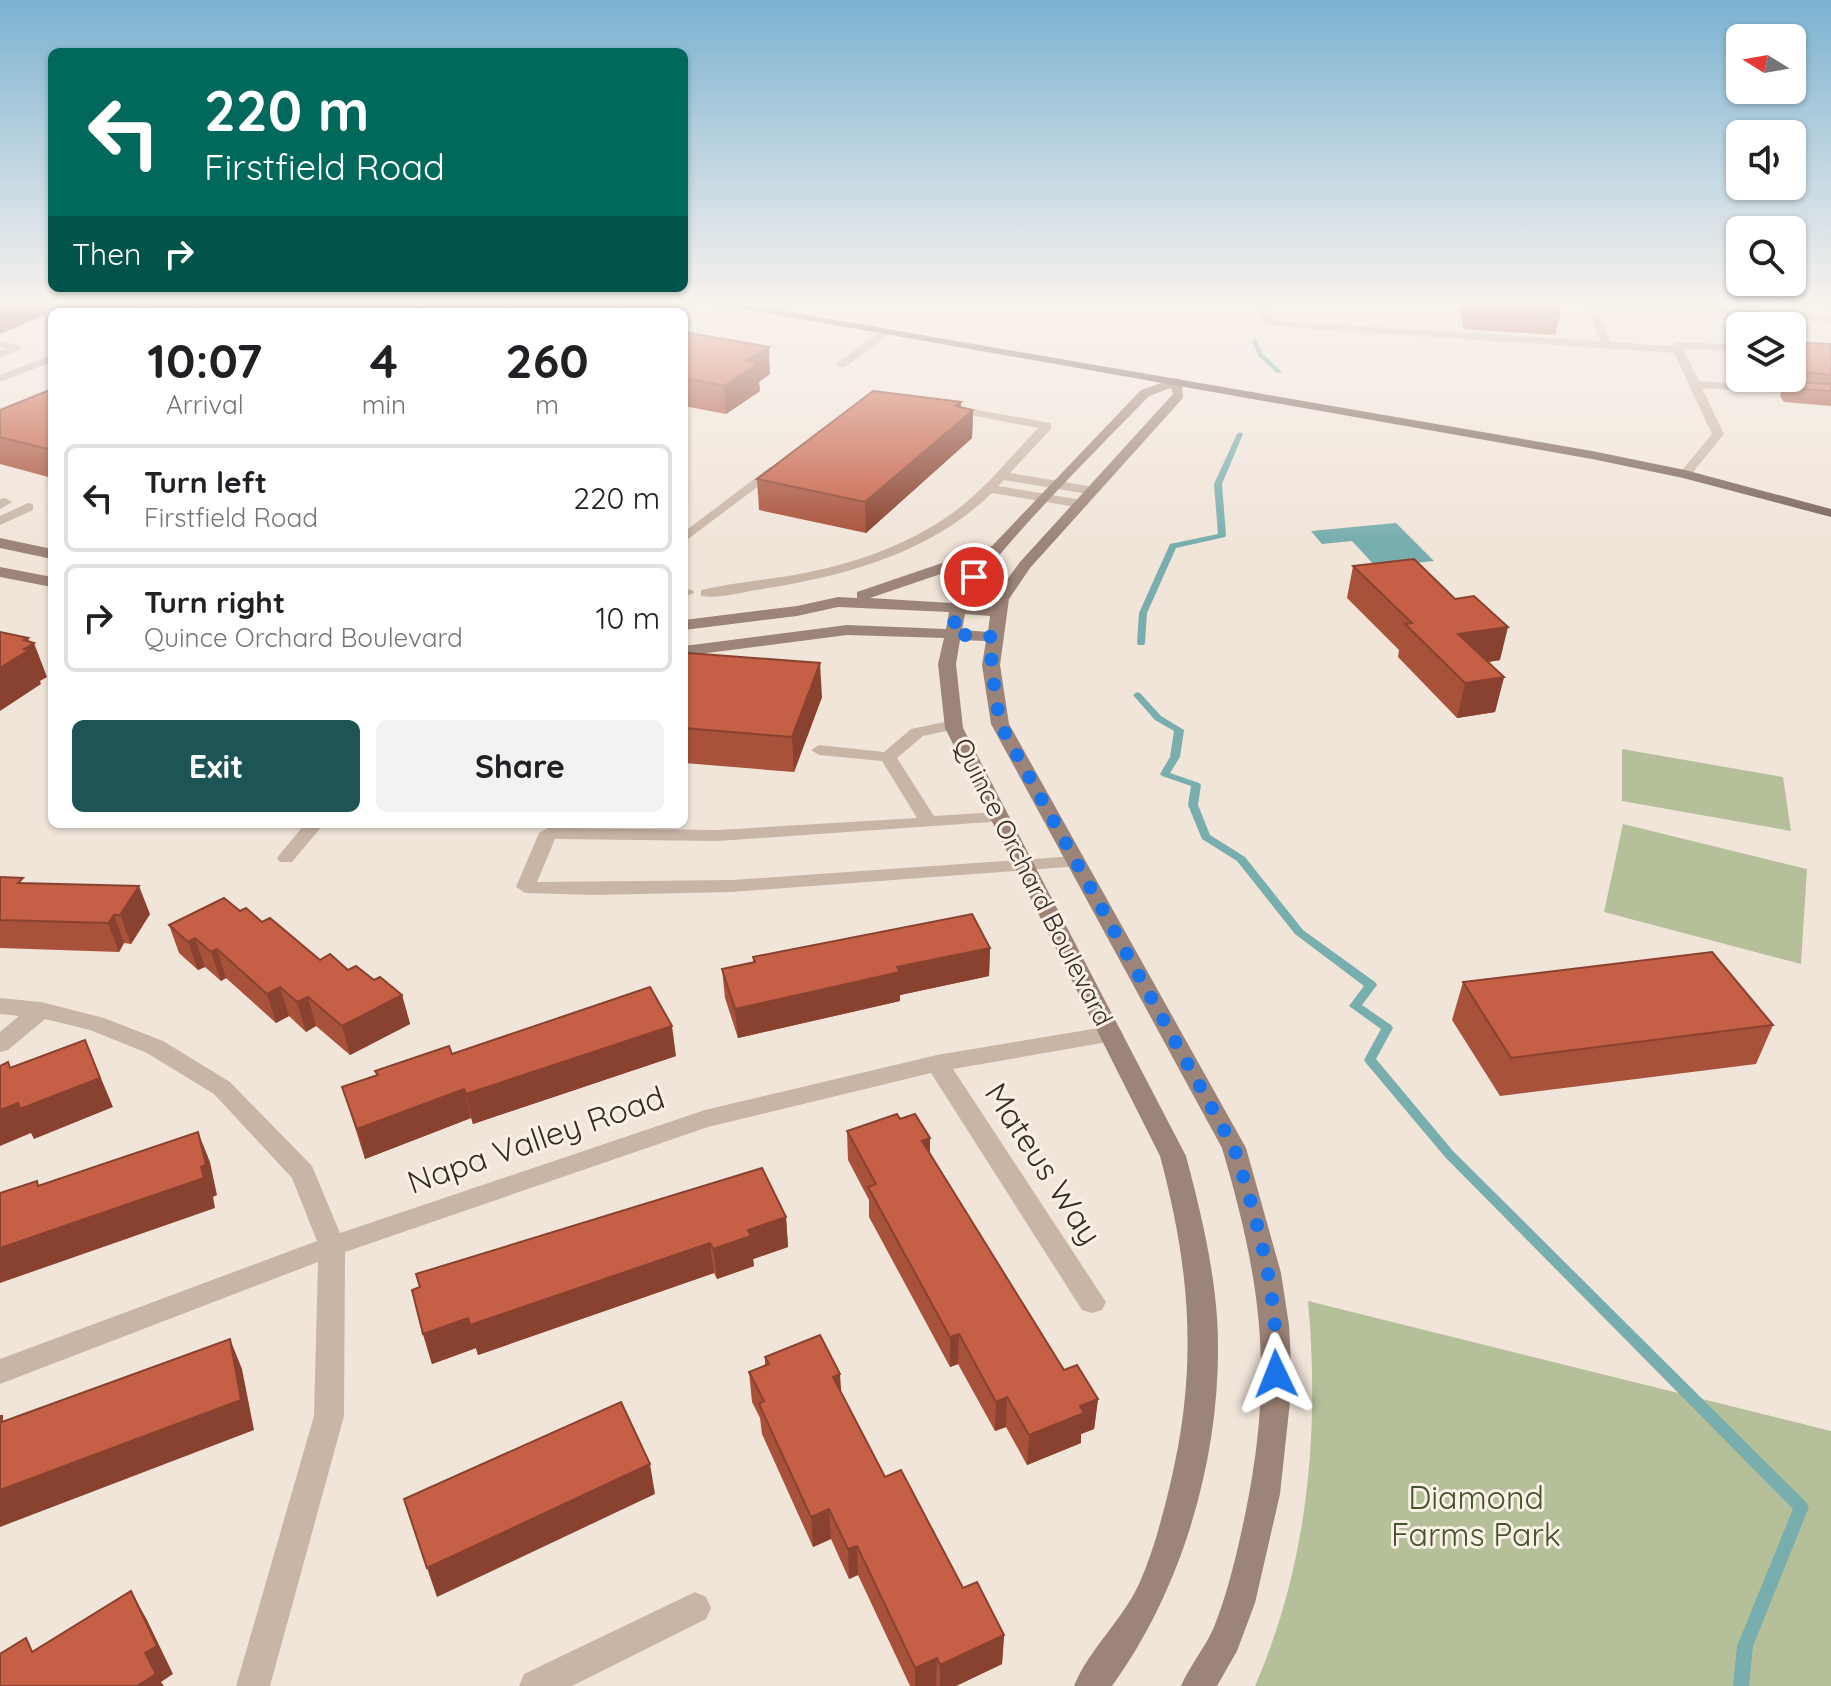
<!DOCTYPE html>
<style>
body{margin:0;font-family:Quicksand,sans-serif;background:#f2f2f2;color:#202124;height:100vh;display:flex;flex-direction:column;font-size:30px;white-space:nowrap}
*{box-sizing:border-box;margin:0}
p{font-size:26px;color:#757577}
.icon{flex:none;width:44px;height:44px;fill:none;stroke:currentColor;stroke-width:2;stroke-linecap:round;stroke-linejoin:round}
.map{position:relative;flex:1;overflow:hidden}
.sheet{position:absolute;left:48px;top:308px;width:640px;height:520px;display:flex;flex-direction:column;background:#fff;border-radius:12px;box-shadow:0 2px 6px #0004}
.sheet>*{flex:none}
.top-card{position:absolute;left:48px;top:48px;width:640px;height:244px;border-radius:12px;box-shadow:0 2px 6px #0004;background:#00695c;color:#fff;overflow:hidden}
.needle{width:52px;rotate:281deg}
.buttons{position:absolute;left:1726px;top:24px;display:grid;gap:16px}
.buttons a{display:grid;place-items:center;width:80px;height:80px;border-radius:12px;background:#fff;box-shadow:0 2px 6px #0004;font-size:40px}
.pin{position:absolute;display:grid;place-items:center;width:68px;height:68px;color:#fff;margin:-34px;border:4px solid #fff;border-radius:50%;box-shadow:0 2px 8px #0007}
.me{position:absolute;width:88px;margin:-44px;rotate:358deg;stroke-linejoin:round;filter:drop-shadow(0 0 6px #0008)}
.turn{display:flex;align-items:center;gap:28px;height:168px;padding:0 24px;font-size:36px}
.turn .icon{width:104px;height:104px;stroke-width:2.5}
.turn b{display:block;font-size:56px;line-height:68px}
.then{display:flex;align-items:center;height:76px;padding:0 24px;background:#0003;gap:16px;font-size:30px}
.eta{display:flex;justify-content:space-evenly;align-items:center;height:136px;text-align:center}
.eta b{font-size:48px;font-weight:700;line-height:56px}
.action{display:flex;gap:16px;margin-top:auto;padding:16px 24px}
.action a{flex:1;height:92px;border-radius:12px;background:#1d5456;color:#fff;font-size:32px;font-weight:700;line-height:92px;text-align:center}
.action a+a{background:#f2f2f2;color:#202124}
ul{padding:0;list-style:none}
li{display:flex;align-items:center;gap:24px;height:108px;margin:0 16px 12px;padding:0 8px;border:4px solid #e0e0e0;border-radius:12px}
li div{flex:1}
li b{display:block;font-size:30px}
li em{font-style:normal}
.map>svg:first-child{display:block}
.green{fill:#b5c09a}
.water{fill:#79aeae}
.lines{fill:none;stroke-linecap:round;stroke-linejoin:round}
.stream{fill:#79aeae;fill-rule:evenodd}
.lane{fill:#c9b5a6;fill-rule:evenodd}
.street{fill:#c9b5a6;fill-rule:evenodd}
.secondary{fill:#9d8478;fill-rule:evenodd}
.primary{fill:#776158;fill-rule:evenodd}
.wall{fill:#a9523b}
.shaded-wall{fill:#8a4230}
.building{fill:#c55f45;stroke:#8a4230;stroke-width:2}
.route{stroke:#1a73e8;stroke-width:14;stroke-dasharray:0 25.2}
.labels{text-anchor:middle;stroke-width:6;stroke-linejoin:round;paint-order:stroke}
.street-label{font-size:26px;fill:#352b27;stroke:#f9f0e6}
.near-street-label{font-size:32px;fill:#352b27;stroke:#f9f0e6}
.near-park-label{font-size:32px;fill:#46532b;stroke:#f9f0e6}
</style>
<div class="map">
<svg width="1831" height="1686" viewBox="0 0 1831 1686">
<rect width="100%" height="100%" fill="#f1e5da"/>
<g class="green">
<path d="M 1622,749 L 1783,777 L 1791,831 L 1622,801 Z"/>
<path d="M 1623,824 L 1807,869 L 1801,964 L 1604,912 Z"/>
<path d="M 1308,1301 L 1831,1431 L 1831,1686 L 1255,1686 C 1308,1564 1320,1432 1308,1301 Z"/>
</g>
<path class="water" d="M 1396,523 L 1434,561 L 1376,567 L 1352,541 L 1322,544 L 1311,531 Z"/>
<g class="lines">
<g class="stream">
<path d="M 1252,340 L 1256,340 L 1263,354 L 1281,371 L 1281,373 L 1277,373 L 1258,356 Z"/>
<path d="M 1240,432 L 1243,434 L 1222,484 L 1226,535 L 1225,537 L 1176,548 L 1147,613 L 1145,643 L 1144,645 L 1138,645 L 1137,643 L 1139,613 L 1170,544 L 1218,534 L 1214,484 L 1237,434 Z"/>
<path d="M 1137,692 L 1140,693 L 1161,716 L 1184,730 L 1180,757 L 1170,773 L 1199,783 L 1201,785 L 1198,805 L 1210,835 L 1245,857 L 1303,930 L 1375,982 L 1377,985 L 1362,1005 L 1391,1025 L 1393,1028 L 1376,1059 L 1453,1151 L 1806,1502 L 1809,1507 L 1753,1646 L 1749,1686 L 1733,1686 L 1737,1646 L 1793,1509 L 1445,1157 L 1366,1063 L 1364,1060 L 1381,1029 L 1349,1006 L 1364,986 L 1295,934 L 1237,861 L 1202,839 L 1188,805 L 1191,786 L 1162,776 L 1160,774 L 1170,757 L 1174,731 L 1155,720 L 1133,695 Z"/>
</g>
<g class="lane">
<path d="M 20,303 L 41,303 L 70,312 L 52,312 Z"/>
<path d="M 134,303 L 149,303 L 127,310 L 127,306 Z"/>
<path d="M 186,303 L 201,303 L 184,312 L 170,312 Z"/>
<path d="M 571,303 L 585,303 L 571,312 L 558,312 Z"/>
<path d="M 606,303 L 619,303 L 605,312 L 593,312 Z"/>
<path d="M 1259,303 L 1269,303 L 1270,318 L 1281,321 L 1600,341 L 1585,303 L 1595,303 L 1611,342 L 1671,346 L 1676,342 L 1740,345 L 1740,351 L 1683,349 L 1699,381 L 1831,390 L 1831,396 L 1702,388 L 1724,434 L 1689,477 L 1685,478 L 1679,474 L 1712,434 L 1674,353 L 1281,327 L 1261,322 Z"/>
<path d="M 882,331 L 891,333 L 845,367 L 837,367 L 837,363 Z"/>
<path d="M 0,341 L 21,346 L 22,348 L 0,358 L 0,351 L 6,349 L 0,347 Z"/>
<path d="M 52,355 L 52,362 L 0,382 L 0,375 Z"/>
<path d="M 949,405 L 1051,423 L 1051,429 L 1010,473 L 1094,487 L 1100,491 L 1094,495 L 1004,480 L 998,486 L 1082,500 L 1089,504 L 1082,508 L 992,493 C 928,555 841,577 756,590 C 739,593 718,599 701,596 L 701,590 C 735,582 770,580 805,573 C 859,562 913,543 958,509 C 989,485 1010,457 1038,428 L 945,410 L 943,408 Z"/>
<path d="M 770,467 L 780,470 L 684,542 L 684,532 Z"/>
<path d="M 5,498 L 12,502 L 0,509 L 0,499 Z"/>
<path d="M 28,503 L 33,504 L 33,510 L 0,525 L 0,516 Z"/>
<path d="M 684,589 L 692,590 L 694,593 L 684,597 Z"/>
<path d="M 954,720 L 960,722 L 962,725 L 960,728 L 923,736 L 897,758 L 934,816 L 999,812 L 1005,813 L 1008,817 L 1005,821 L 718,841 L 555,839 L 537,882 L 732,880 L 1075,856 L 1084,862 L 1081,866 L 732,892 L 594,895 L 525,893 L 516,887 L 539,833 L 548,828 L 718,830 L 917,818 L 882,761 L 819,755 L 811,750 L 819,745 L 884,752 L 911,729 Z"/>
<path d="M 305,824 L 324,824 L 292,862 L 280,862 L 277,858 L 280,854 Z"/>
</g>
<g class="street">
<path d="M 1573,303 L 1639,303 L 1831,316 L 1831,322 Z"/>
<path d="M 0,998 L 41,1002 L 104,1018 L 163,1041 L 230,1082 L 312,1166 L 340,1233 L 705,1110 L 937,1055 L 1111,1026 L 1119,1028 L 1123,1034 L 1119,1040 L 953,1069 L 1106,1302 L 1102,1310 L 1092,1313 L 1082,1310 L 931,1073 L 708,1127 L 345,1252 L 344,1416 L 270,1686 L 236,1686 L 314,1416 L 318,1262 L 0,1384 L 0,1359 L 317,1241 L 292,1178 L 214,1094 L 147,1053 L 90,1030 L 45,1019 L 8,1050 L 0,1052 L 0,1032 L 19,1016 L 0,1014 Z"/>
<path d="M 695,1592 L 706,1597 L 711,1608 L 706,1619 L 572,1686 L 519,1686 L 524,1674 Z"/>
</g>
<g class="secondary">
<path d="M 1176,378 L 1182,382 L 1183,398 L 1030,568 L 1009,599 L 1000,665 L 1009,724 L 1246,1148 L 1281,1273 L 1289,1325 L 1292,1383 L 1280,1494 L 1255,1603 L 1237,1651 L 1217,1686 L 1181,1686 C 1190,1665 1205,1648 1214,1627 C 1228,1592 1237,1553 1245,1515 C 1274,1376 1262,1283 1222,1148 L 991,724 L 982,665 L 986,641 L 960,640 L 956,664 L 963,728 L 1186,1156 C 1200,1209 1213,1262 1217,1317 C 1225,1443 1186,1584 1112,1686 L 1074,1686 C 1089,1649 1122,1621 1139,1584 C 1153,1553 1162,1518 1170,1485 C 1198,1368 1191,1272 1160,1156 L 945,728 L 938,664 L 944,638 L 847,635 L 684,656 L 684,646 L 847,625 L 946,629 L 949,612 L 838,607 L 797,616 L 684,630 L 684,620 L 797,606 L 838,597 L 857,598 L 857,592 L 992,546 L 1141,390 ZM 1171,388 L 1173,394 L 1020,562 L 993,599 L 992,607 L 967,604 C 973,571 1117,430 1149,396 ZM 979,561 L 953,594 L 951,603 L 870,598 ZM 965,614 L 990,616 L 988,632 L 962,630 Z"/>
<path d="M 0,538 L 52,549 L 52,559 L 0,548 Z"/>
<path d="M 0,567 L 52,577 L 52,587 L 0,577 Z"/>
</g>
<path class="primary" d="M 710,303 L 737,303 L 1592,451 L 1685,470 L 1831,509 L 1831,517 L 1683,478 L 1592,459 Z"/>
</g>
<g class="wall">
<path d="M 1458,303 L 1556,303 L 1560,315 L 1555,335 L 1464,329 Z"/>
<path d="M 684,332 L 770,374 L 759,382 L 760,391 L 726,414 L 684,406 Z"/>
<path d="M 1792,342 L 1831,344 L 1831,406 L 1784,402 L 1780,396 L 1784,384 L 1772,383 L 1769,378 L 1792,378 Z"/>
<path d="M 52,389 L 52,478 L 0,464 L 0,410 Z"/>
<path d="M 961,408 L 973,410 L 972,438 L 866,533 L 759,510 L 757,479 Z"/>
<path d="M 1353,566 L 1500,660 L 1488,662 L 1504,677 L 1495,712 L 1457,718 L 1398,657 L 1399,650 L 1347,598 Z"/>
<path d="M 684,661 L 822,697 L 794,772 L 684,763 Z"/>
<path d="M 0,877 L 25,883 L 150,914 L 131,944 L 124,943 L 119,952 L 0,948 Z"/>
<path d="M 240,911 L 262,922 L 320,960 L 348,970 L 402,995 L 410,1024 L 350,1055 L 316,1026 L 306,1032 L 289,1016 L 276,1023 L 226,978 L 221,981 L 205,967 L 198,970 L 179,953 L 169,925 Z"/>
<path d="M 990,948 L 989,976 L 900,995 L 900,1001 L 738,1038 L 725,998 L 722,969 L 753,963 L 753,957 Z"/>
<path d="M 1463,982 L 1773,1025 L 1756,1064 L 1500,1096 L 1452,1020 Z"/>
<path d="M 452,1054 L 676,1056 L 473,1124 L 471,1118 L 365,1159 L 342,1087 L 376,1075 L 375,1071 Z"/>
<path d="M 900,1119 L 930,1153 L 1064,1370 L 1098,1399 L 1094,1429 L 1081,1434 L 1081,1443 L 1027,1465 L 1006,1427 L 995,1431 L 958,1364 L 950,1367 L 869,1217 L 869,1200 L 848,1160 L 847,1131 Z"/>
<path d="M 786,1217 L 788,1247 L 753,1259 L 754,1266 L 717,1279 L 714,1273 L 478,1355 L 476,1348 L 432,1364 L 423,1334 Z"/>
<path d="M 765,1357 L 841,1393 L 885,1477 L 963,1588 L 1004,1635 L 1002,1664 L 956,1686 L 910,1686 L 858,1575 L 849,1579 L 831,1539 L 813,1547 L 762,1434 L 760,1418 L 752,1402 L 749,1372 L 765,1365 Z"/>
</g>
<g class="shaded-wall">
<path d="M 7,303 L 43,303 L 47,314 L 0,334 L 0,306 Z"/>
<path d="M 769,347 L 770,374 L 759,382 L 760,391 L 726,414 L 724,386 L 747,361 Z"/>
<path d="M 961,402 L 961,420 L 973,410 L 972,438 L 866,533 L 865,502 L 955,406 Z"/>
<path d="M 1508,627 L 1500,660 L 1450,668 L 1458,634 Z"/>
<path d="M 28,638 L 31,645 L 34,643 L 47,677 L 40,681 L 41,684 L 0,711 L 0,668 L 24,640 Z"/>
<path d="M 820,663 L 822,697 L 794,772 L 792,737 Z"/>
<path d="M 1504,677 L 1495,712 L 1457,718 L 1465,683 Z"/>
<path d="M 139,886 L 150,914 L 131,944 L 120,915 Z"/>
<path d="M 114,915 L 124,943 L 119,952 L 108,923 Z"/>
<path d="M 195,938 L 205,967 L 198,970 L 188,942 Z"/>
<path d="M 990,948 L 989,976 L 900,995 L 900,1001 L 738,1038 L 735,1009 L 897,967 Z"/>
<path d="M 217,949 L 226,978 L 221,981 L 211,952 Z"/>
<path d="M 280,987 L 289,1016 L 276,1023 L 267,994 Z"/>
<path d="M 402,995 L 410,1024 L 350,1055 L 342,1026 Z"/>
<path d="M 308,997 L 316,1026 L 306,1032 L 297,1002 Z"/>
<path d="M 672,1026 L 676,1056 L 473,1124 L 466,1094 Z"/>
<path d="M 85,1040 L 113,1107 L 34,1139 L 31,1133 L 0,1146 L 0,1110 Z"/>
<path d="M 464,1089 L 471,1118 L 365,1159 L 357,1129 Z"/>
<path d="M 198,1132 L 210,1162 L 217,1195 L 213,1197 L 215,1208 L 0,1283 L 0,1248 L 201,1167 Z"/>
<path d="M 930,1138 L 930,1168 L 922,1141 Z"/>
<path d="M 786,1217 L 788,1247 L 753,1259 L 754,1266 L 717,1279 L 713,1249 L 748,1230 Z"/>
<path d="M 710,1243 L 714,1273 L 478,1355 L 476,1348 L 432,1364 L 423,1334 L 468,1318 Z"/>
<path d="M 959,1334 L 958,1364 L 950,1367 L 950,1337 Z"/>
<path d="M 230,1339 L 242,1369 L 254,1430 L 0,1527 L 0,1490 Z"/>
<path d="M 840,1374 L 842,1404 L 833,1377 Z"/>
<path d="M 1007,1397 L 1006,1427 L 995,1431 L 996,1402 Z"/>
<path d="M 1098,1399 L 1094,1429 L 1081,1434 L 1081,1443 L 1027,1465 L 1029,1435 L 1080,1406 Z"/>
<path d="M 650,1464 L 655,1494 L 437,1597 L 427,1568 Z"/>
<path d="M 829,1509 L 831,1539 L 813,1547 L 811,1517 Z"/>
<path d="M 857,1546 L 858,1575 L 849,1579 L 848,1549 Z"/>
<path d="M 131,1591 L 147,1620 L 173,1674 L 161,1682 L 164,1686 L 137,1686 L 145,1653 Z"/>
<path d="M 1004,1635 L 1002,1664 L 956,1686 L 940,1686 L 940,1665 Z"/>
<path d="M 937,1658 L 936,1686 L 915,1686 L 915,1668 Z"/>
</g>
<g class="building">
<path d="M 249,303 L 398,303 L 444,312 L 228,312 Z"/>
<path d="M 1466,303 L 1556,303 L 1560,315 L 1468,310 Z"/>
<path d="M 684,332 L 769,347 L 747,361 L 758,364 L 724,386 L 684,378 Z"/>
<path d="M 1792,342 L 1831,344 L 1831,375 L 1792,371 Z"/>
<path d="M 1784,382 L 1831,384 L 1831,391 L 1788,388 Z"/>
<path d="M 52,389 L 52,450 L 0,437 L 0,410 Z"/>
<path d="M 873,391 L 961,402 L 955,406 L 973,410 L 865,502 L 757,479 Z"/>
<path d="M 1414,559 L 1455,599 L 1474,596 L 1508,627 L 1458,634 L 1504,677 L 1465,683 L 1405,624 L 1412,623 L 1353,566 Z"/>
<path d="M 0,632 L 28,638 L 24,640 L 34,643 L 24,649 L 29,650 L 0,668 Z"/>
<path d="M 688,653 L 820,663 L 792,737 L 684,728 L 684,661 Z"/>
<path d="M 0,877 L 23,878 L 18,883 L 139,886 L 120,915 L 114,915 L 108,923 L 0,920 Z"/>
<path d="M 224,898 L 240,911 L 246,908 L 262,922 L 270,918 L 320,960 L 330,954 L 348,970 L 356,966 L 374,980 L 380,977 L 402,995 L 342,1026 L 308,997 L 297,1002 L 280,987 L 267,994 L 217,949 L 211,952 L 195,938 L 188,942 L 169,925 Z"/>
<path d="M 972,914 L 990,948 L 897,967 L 900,972 L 735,1009 L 722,969 L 755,962 L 753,957 Z"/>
<path d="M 1712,952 L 1773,1025 L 1511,1058 L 1463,982 Z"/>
<path d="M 650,987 L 672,1026 L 466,1094 L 464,1089 L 357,1129 L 342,1087 L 378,1075 L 375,1071 L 449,1046 L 452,1054 Z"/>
<path d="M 85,1040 L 100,1078 L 20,1109 L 18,1103 L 0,1110 L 0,1066 L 8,1062 L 10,1068 Z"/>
<path d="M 897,1114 L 900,1119 L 915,1114 L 930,1138 L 922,1141 L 1064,1370 L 1077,1365 L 1098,1399 L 1080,1406 L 1084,1413 L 1029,1435 L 1007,1397 L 996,1402 L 959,1334 L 950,1337 L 868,1187 L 876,1184 L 847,1131 Z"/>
<path d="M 198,1132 L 206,1165 L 201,1167 L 204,1178 L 0,1248 L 0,1193 L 37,1181 L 38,1186 Z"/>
<path d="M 762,1168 L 786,1217 L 748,1230 L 751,1236 L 713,1249 L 710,1243 L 470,1325 L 468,1318 L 423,1334 L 412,1290 L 420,1287 L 416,1274 Z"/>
<path d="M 820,1335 L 840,1374 L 833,1377 L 885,1477 L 901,1470 L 963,1588 L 977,1582 L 1004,1635 L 940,1665 L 937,1658 L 915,1668 L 857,1546 L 848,1549 L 829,1509 L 811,1517 L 759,1404 L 764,1401 L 749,1372 L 769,1364 L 765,1357 Z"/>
<path d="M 230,1339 L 241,1400 L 0,1490 L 0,1416 L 2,1416 L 2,1422 Z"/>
<path d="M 621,1402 L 650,1464 L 427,1568 L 404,1499 Z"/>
<path d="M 131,1591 L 157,1646 L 145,1653 L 156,1674 L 137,1686 L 0,1686 L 0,1654 L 26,1638 L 32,1652 Z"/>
</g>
<linearGradient id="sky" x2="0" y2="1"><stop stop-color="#7bb2d1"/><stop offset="0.56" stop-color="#f9f3ee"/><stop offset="1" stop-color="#f9f3ee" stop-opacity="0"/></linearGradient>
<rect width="1831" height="540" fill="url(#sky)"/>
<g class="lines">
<path class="route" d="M 974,577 L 961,594 L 952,634 L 993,637 L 991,665 L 1000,724 L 1234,1148 C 1258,1221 1279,1297 1276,1374"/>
</g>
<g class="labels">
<g class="street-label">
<text transform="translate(1033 882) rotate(63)" y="9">Quince Orchard Boulevard</text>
</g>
<g class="near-street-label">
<text transform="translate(536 1140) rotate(-19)" y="11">Napa Valley Road</text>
<text transform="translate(1043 1164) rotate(57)" y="11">Mateus Way</text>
</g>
<g class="near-park-label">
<text x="1476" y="1509">Diamond<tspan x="1476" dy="37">Farms Park</tspan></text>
</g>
</g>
</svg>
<div class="buttons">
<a><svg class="needle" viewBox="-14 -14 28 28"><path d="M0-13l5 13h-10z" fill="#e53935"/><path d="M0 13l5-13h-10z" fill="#757577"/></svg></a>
<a><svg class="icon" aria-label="sound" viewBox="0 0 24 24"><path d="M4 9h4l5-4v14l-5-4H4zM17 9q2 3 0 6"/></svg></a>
<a><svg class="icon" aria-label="search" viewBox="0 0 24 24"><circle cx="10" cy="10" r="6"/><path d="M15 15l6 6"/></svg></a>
<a><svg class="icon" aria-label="layers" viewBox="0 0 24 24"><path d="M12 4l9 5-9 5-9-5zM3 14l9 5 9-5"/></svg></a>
</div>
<div class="pin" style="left:974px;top:577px;background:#d93025"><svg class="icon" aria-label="arrive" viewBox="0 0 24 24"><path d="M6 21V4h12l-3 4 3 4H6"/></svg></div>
<svg class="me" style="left:1276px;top:1374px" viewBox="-20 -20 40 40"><path d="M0-17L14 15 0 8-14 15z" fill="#1a73e8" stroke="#fff" stroke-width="4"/></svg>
<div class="top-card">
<div class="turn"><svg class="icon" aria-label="left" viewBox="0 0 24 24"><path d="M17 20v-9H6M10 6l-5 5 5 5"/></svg><div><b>220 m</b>Firstfield Road</div></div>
<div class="then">Then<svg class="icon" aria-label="right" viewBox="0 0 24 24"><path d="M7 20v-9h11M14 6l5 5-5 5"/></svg></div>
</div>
<section class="sheet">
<div class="eta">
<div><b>10:07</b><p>Arrival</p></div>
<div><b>4</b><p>min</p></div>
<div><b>260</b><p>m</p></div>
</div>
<ul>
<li><svg class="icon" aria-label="left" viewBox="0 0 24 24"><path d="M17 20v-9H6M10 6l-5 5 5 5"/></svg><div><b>Turn left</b><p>Firstfield Road</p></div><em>220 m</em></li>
<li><svg class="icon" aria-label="right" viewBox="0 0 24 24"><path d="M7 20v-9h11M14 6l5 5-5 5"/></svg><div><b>Turn right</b><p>Quince Orchard Boulevard</p></div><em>10 m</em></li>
</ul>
<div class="action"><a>Exit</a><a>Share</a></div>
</section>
</div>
